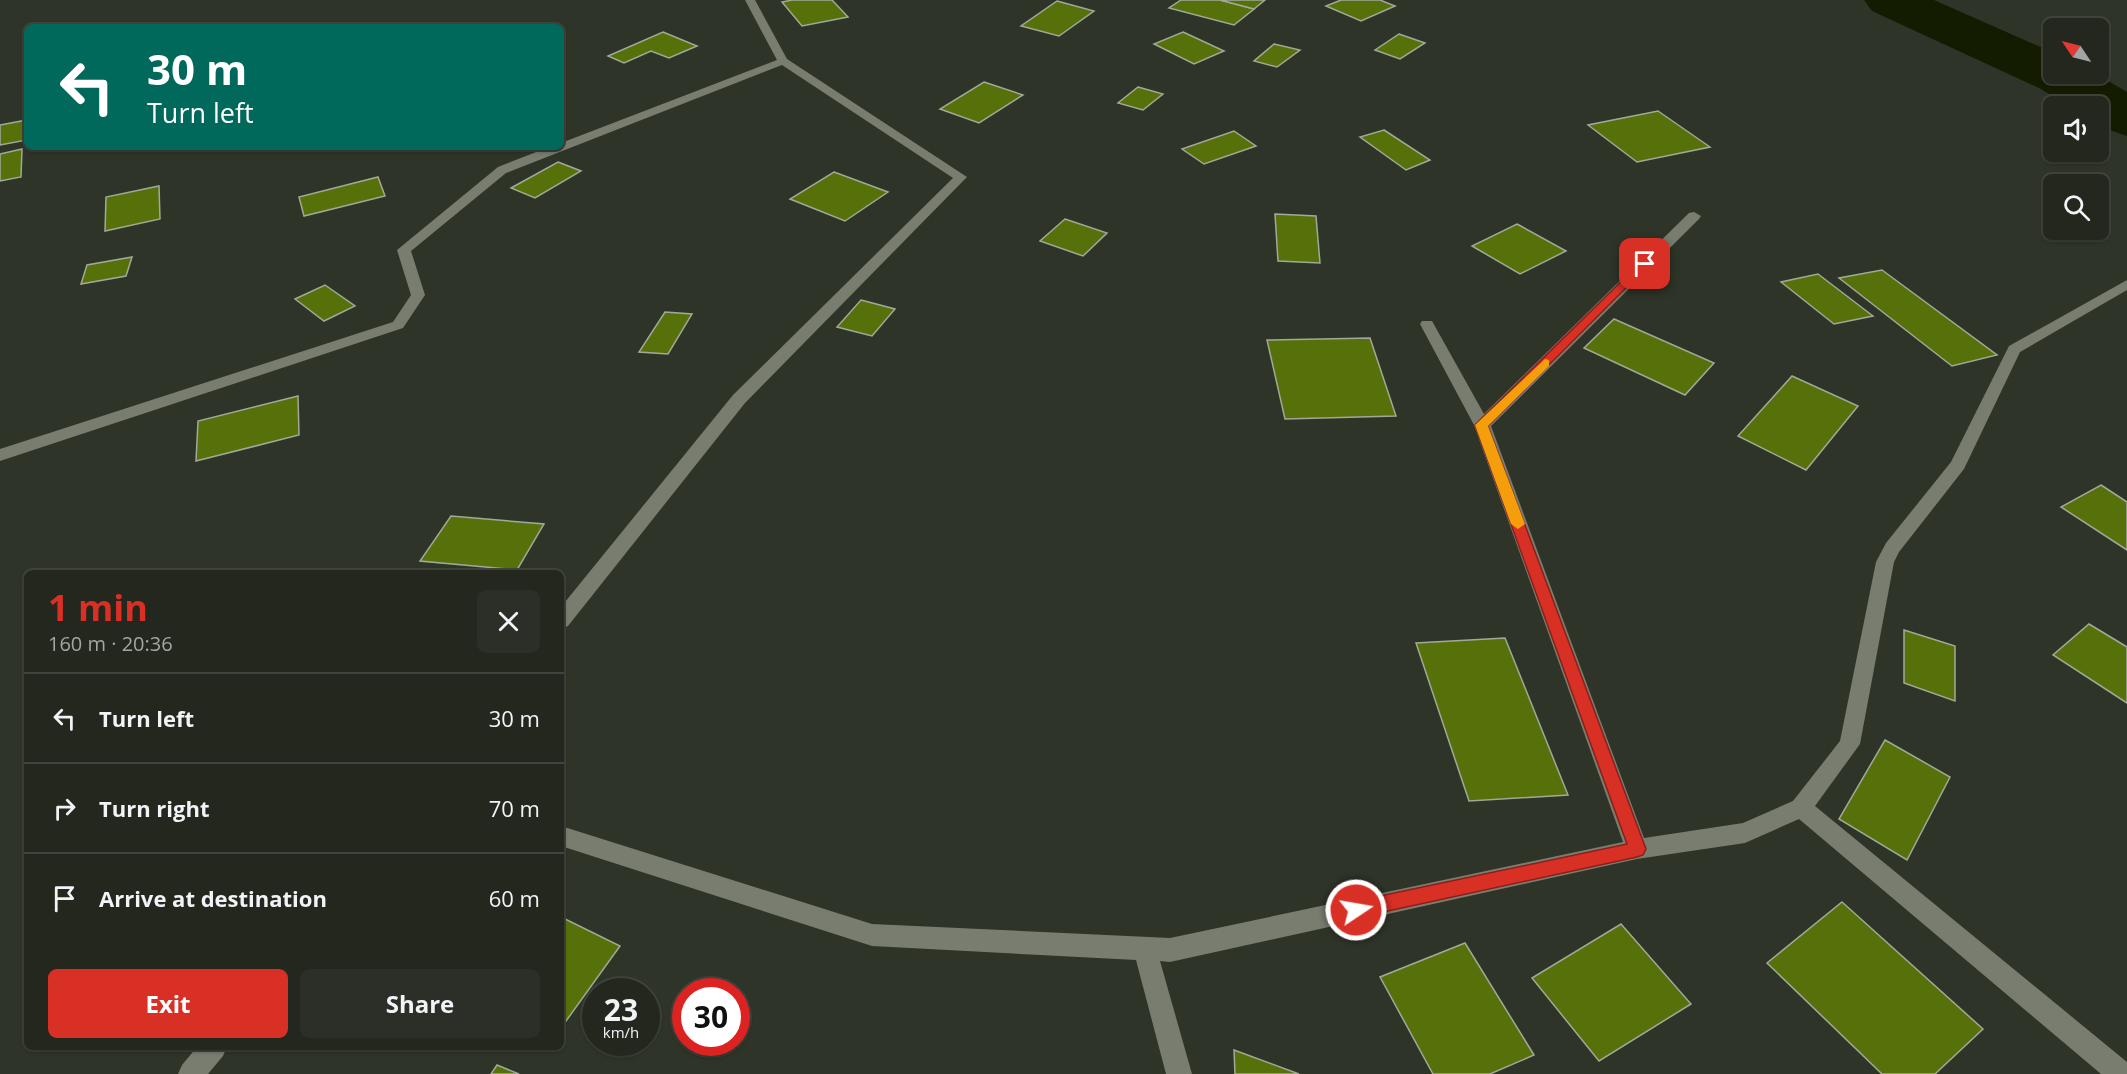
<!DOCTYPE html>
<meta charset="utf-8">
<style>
body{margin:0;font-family:"Open Sans",sans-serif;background:#2b2f27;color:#f1f3f6;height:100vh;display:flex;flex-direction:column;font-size:22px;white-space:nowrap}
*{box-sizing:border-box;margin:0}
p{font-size:20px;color:#a3a5a4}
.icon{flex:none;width:33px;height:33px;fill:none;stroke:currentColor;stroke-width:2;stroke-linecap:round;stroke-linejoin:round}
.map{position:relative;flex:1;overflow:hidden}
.details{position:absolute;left:24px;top:570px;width:540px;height:480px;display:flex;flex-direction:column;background:#23271e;border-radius:9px;box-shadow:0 2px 4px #0004,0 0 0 2px #40443c}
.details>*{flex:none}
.top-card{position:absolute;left:24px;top:24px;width:540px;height:126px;border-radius:9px;box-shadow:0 2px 4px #0004,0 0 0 2px #40443c;background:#00695c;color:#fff;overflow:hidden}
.needle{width:39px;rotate:305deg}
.buttons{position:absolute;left:2043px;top:18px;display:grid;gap:12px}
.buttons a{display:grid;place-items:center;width:66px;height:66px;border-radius:9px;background:#23271e;box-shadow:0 2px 4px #0004,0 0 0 2px #40443c;font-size:30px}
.speed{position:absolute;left:582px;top:978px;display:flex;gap:12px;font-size:30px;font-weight:700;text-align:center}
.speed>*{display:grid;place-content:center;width:78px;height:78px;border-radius:50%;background:#23271e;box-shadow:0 2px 4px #0004,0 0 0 2px #40443c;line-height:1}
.speed small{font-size:15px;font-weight:400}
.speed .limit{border:9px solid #d22;background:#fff;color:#111}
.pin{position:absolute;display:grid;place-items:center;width:51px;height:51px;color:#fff;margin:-26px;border-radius:12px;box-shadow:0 3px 9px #0006}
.me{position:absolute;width:66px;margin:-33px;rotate:78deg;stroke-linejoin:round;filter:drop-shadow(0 0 4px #0008)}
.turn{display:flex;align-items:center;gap:21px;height:126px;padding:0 24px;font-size:27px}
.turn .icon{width:78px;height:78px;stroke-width:2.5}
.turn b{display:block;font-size:42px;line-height:51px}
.round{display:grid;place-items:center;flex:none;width:63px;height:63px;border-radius:9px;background:#2b2f27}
.headline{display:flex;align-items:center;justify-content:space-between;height:102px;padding:0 24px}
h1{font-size:36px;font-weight:700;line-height:45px;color:#d93025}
.primary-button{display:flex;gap:12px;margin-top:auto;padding:12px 24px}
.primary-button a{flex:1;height:69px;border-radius:9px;background:#d93025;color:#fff;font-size:24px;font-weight:700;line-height:69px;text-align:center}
.primary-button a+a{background:#2b2f27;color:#f1f3f6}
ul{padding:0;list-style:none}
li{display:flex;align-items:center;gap:18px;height:90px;padding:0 24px;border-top:2px solid #40443c}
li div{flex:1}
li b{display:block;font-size:22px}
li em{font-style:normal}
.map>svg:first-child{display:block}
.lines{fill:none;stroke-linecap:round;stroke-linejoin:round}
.river{fill:#131b01;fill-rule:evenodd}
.building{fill:#57710a;stroke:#a2a89a;stroke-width:1.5}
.minor{fill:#787d70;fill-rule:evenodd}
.route{fill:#d93025;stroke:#8d1f18;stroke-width:1.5}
.slow{fill:#f59e0b}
</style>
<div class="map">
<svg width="2127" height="1074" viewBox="0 0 2127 1074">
<rect width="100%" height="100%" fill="#2f3428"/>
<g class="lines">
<path class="river" d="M 1864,0 L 1934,0 L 2054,53 L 2054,74 L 2096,74 L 2127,92 L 2127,136 L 2098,126 L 2098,106 L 2068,106 L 2041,89 L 1872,11 Z"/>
</g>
<g class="building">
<path d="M 792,0 L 832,0 L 848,17 L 802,26 L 782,2 Z"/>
<path d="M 1181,0 L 1220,0 L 1254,9 L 1234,25 L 1169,8 Z"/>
<path d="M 1220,0 L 1265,0 L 1254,9 Z"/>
<path d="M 1341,0 L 1380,0 L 1395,6 L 1361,21 L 1326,6 Z"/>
<path d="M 1057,1 L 1094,11 L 1059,36 L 1021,26 Z"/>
<path d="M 663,32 L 697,46 L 669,58 L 651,51 L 624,63 L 608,56 Z"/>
<path d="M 1183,32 L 1224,51 L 1194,64 L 1154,44 Z"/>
<path d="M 1399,34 L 1425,43 L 1400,59 L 1375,50 Z"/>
<path d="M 1274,44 L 1300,50 L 1277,67 L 1254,61 Z"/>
<path d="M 984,82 L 1023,95 L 979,123 L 940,109 Z"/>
<path d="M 1138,87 L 1163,94 L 1143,110 L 1118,103 Z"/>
<path d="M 1658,111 L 1710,147 L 1637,162 L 1588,125 Z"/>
<path d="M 27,120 L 27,140 L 0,145 L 0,125 Z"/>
<path d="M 1384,130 L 1430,160 L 1406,170 L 1360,137 Z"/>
<path d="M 1234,131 L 1256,146 L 1204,164 L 1182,149 Z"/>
<path d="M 22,149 L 21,177 L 0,181 L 0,154 Z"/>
<path d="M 558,162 L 581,171 L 535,198 L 511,188 Z"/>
<path d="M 834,172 L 888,192 L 845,221 L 790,199 Z"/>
<path d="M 378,177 L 385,196 L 304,216 L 299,197 Z"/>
<path d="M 159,186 L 160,219 L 105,231 L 106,197 Z"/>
<path d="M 1275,214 L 1316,216 L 1320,263 L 1278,261 Z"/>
<path d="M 1065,219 L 1107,233 L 1083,256 L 1040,241 Z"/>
<path d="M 1517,224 L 1566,251 L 1520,274 L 1472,246 Z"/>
<path d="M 132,257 L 126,276 L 81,284 L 87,265 Z"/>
<path d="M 1882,270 L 1997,355 L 1952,366 L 1839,278 Z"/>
<path d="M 1818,274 L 1873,316 L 1834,324 L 1781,282 Z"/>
<path d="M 325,285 L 355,306 L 324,321 L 295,299 Z"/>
<path d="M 861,300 L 895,309 L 872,336 L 837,327 Z"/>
<path d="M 665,312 L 692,314 L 668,354 L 639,352 Z"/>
<path d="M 1614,319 L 1714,363 L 1685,395 L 1584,348 Z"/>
<path d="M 1370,338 L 1396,416 L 1285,419 L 1267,340 Z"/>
<path d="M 1792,376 L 1858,406 L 1806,470 L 1738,436 Z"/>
<path d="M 298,396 L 299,435 L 196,461 L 198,421 Z"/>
<path d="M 2101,485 L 2127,502 L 2127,550 L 2061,507 Z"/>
<path d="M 451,516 L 544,524 L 517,570 L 420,561 Z"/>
<path d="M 2089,624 L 2127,647 L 2127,703 L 2053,655 Z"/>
<path d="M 1904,630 L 1955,646 L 1955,701 L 1904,683 Z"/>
<path d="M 1505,638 L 1568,795 L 1469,801 L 1416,643 Z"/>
<path d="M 1885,740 L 1950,777 L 1907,860 L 1839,819 Z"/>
<path d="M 1842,902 L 1983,1029 L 1935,1074 L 1882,1074 L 1767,963 Z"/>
<path d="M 561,917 L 620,946 L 561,1028 Z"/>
<path d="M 1621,924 L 1691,1004 L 1599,1061 L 1532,978 Z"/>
<path d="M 1465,943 L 1534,1055 L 1490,1074 L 1433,1074 L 1380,977 Z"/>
<path d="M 1234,1050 L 1299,1074 L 1235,1074 Z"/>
<path d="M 497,1065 L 519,1074 L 491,1074 Z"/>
</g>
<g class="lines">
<g class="minor">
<path d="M 745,0 L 755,0 L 787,59 L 967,177 L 745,403 L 568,626 L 561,629 L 561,607 L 733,395 L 953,178 L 782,65 L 506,173 L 411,251 L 425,295 L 403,328 L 0,461 L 0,449 L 393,322 L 411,295 L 397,250 L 498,167 L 549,147 L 561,147 L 561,143 L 777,60 Z"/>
<path d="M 1694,212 L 1701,216 L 1699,219 L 1491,426 L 1644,838 L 1743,823 L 1793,801 L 1840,741 L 1876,562 L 1886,543 L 1951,462 L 2009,346 L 2127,280 L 2127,290 L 2020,352 L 1964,469 L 1899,552 L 1894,562 L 1860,744 L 1815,806 L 2127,1062 L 2127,1074 L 2101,1074 L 1799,819 L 1745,843 L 1637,859 L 1170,962 L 1160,961 L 1192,1074 L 1166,1074 L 1136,960 L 872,946 L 561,846 L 561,826 L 872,924 L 1170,938 L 1623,842 L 1474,425 L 1420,324 L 1422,321 L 1432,321 L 1484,414 L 1689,213 Z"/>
<path d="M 197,1047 L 227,1047 L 223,1056 L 208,1074 L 178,1074 L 182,1065 Z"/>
</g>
</g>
<path class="route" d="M 1641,262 L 1650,264 L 1488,426 L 1646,849 L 1643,855 L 1637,857 L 1356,918 L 1349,916 L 1347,910 L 1349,904 L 1356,901 L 1627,844 L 1475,425 Z"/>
<path class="slow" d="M 1545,359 L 1549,360 L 1549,366 L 1488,426 L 1525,524 L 1518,529 L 1511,524 L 1475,425 Z"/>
</svg>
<div class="buttons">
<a><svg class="needle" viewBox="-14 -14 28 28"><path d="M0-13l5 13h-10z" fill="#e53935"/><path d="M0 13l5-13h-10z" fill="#a3a5a4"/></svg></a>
<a><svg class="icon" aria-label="sound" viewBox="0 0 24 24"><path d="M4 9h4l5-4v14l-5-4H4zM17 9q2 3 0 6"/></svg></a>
<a><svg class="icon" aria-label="search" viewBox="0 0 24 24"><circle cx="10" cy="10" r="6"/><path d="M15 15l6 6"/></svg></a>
</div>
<div class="speed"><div>23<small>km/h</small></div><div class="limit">30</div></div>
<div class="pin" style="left:1645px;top:264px;background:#d93025"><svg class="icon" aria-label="arrive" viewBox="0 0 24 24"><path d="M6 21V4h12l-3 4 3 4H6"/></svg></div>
<svg class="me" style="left:1356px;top:910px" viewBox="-20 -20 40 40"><circle r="17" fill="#d93025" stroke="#fff" stroke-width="3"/><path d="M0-11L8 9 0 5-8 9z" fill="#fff"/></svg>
<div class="top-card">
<div class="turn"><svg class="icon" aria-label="left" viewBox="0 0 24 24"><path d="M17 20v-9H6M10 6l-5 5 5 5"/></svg><div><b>30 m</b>Turn left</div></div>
</div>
<section class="details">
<div class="headline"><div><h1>1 min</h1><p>160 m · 20:36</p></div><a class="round"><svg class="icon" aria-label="close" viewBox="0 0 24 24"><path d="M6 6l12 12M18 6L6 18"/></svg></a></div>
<ul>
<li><svg class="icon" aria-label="left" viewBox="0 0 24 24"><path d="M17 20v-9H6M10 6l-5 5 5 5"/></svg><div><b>Turn left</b></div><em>30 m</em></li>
<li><svg class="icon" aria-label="right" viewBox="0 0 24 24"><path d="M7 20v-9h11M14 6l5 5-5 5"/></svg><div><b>Turn right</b></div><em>70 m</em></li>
<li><svg class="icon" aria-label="arrive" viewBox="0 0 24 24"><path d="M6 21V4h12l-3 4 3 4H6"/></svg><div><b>Arrive at destination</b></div><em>60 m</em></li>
</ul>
<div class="primary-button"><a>Exit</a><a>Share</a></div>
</section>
</div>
